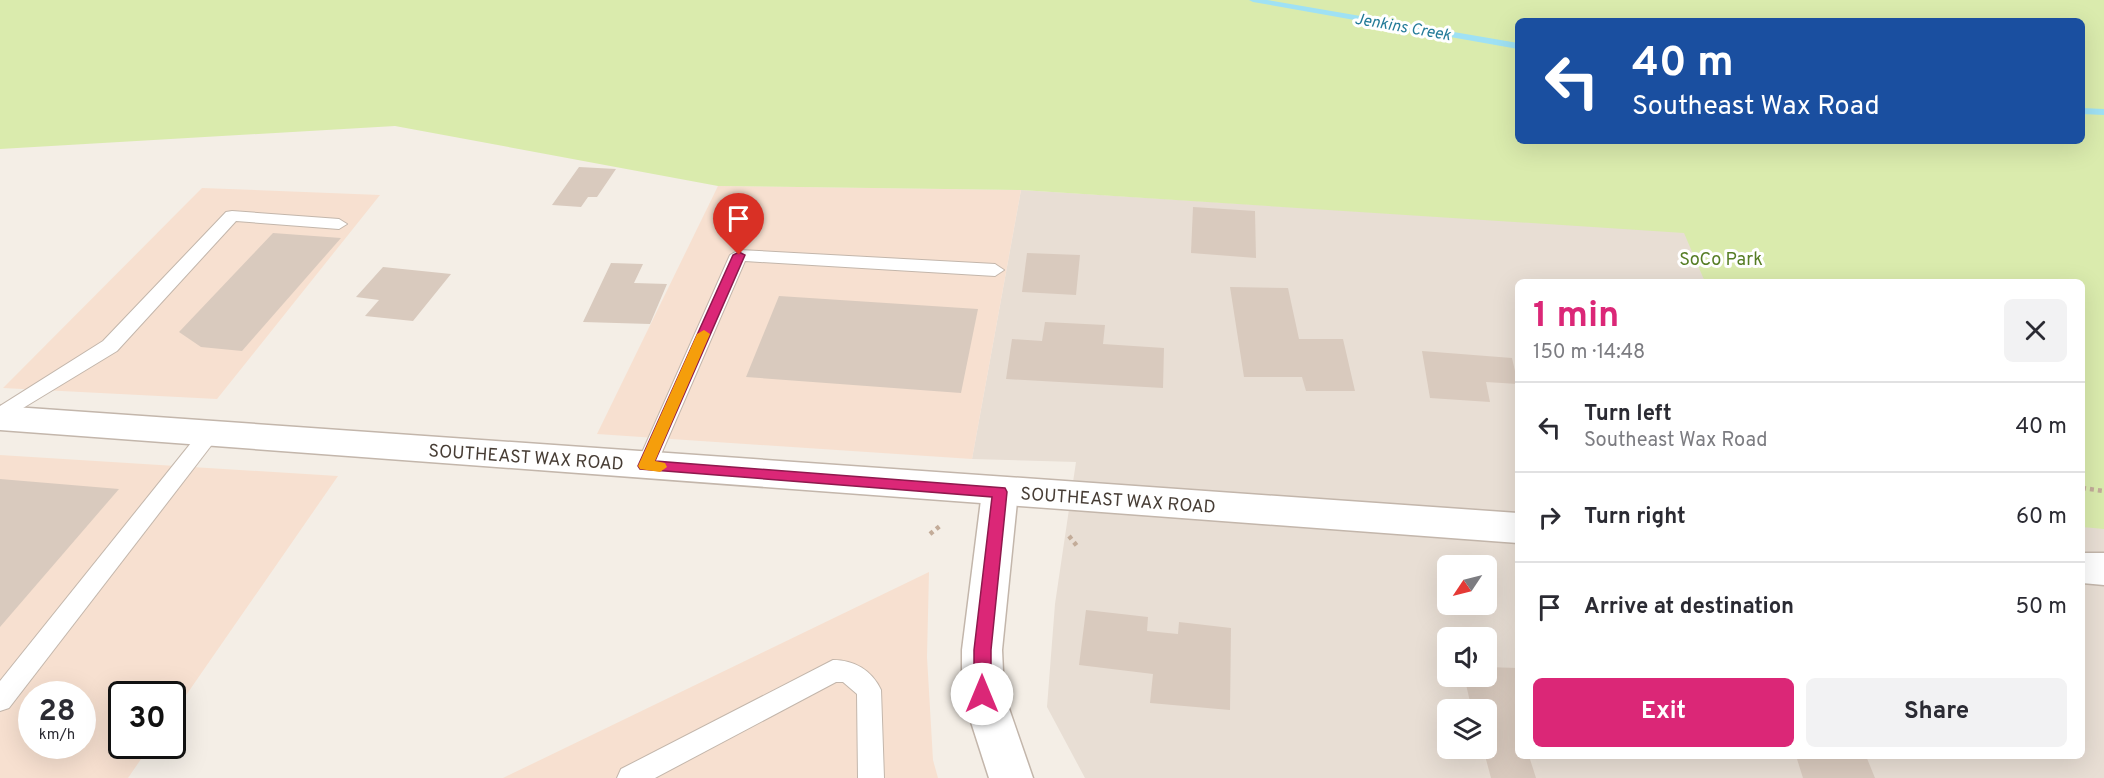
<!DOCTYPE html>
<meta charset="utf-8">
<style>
body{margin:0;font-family:Overpass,sans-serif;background:#f2f2f3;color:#2b2b33;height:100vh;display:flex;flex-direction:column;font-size:22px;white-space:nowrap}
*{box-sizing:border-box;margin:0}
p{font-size:20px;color:#7c7c81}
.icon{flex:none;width:33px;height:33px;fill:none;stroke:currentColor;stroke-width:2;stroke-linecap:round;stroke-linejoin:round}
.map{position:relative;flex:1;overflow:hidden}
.sheet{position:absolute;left:1515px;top:279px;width:570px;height:480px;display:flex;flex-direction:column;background:#fff;border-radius:9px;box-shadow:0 6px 24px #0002}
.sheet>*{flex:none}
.banner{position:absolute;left:1515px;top:18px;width:570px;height:126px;border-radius:9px;box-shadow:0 6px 24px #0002;background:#1a4fa0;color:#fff;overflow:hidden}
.needle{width:39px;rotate:235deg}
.controls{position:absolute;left:1437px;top:555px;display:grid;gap:12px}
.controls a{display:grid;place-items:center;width:60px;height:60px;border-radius:9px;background:#fff;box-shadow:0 6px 24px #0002;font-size:30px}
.speed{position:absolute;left:18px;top:681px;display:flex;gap:12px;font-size:30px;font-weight:700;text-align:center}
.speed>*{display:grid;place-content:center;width:78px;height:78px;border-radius:50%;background:#fff;box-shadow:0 6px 24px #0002;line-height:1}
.speed small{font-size:15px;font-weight:400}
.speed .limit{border:3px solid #111;border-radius:9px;background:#fff;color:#111}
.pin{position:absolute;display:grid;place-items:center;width:51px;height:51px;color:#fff;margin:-62px -26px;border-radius:50% 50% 50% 0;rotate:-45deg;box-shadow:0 0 6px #0007}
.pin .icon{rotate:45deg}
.me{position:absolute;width:66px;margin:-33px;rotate:0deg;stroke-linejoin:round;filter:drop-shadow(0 0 4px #0008)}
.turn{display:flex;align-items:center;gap:21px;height:126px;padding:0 18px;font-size:27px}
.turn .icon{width:78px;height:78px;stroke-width:2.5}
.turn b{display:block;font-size:42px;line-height:51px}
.round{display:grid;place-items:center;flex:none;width:63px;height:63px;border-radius:9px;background:#f2f2f3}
.headline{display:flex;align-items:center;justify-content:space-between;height:102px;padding:0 18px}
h1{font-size:36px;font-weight:700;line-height:45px;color:#db2777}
.cta{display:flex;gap:12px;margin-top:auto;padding:12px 18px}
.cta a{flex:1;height:69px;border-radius:9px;background:#db2777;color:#fff;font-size:24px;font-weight:700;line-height:69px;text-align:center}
.cta a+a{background:#f2f2f3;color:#2b2b33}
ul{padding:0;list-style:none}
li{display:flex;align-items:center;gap:18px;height:90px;padding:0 18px;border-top:2px solid #e1e1e2}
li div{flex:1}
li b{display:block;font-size:22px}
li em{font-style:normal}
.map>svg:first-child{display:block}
.residential{fill:#e8ded4;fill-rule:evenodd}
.commercial{fill:#f7e0d0;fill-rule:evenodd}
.green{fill:#daebad;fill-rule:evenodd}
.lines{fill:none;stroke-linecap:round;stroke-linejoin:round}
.stream{fill:#9fe1f4;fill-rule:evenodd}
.building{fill:#d9cabe}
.service-casing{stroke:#c3b6ab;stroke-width:2}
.minor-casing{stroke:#c3b6ab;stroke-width:3}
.tertiary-casing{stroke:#c3b6ab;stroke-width:3}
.path{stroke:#c3ac99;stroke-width:4.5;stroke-dasharray:4 4;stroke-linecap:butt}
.service{fill:#fff;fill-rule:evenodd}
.minor{fill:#fff;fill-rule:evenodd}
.tertiary{fill:#fff;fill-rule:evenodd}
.route{fill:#db2777;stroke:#8e194d;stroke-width:1.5}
.slow{fill:#f59e0b}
.labels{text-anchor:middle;stroke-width:6;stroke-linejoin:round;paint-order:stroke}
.far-water-label{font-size:16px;font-style:italic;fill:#237b98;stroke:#fff}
.park-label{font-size:18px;fill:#567d25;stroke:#fff}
.street-label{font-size:18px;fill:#473d35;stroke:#fff}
</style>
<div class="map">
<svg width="2104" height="778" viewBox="0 0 2104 778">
<rect width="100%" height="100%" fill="#f4eee6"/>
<path class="residential" d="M 1021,190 L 2104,258 L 2104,778 L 1085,778 L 1047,707 L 1055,604 L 1076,462 L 972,459 ZM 1518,282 L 2082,282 L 2082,756 L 1518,756 ZM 1448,566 L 1486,566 L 1486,604 L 1448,604 ZM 1448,638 L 1486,638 L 1486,676 L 1448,676 ZM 1448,710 L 1486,710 L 1486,748 L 1448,748 Z"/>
<g class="commercial">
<path d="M 718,186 L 1021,190 L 972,459 L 597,434 Z"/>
<path d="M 202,188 L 380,195 L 217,399 L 3,388 Z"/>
<path d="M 0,455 L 338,476 L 173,714 L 172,694 L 122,694 L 122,746 L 150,746 L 128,778 L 0,778 ZM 32,694 L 82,694 L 82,746 L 32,746 Z"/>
<path d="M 929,572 L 927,657 L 933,760 L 938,778 L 503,778 Z"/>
</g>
<path class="green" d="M 0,0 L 2104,0 L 2104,529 L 2082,527 L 2082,282 L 1705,282 L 1684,233 L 1021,190 L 718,186 L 395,126 L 0,149 ZM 1518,21 L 2082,21 L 2082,141 L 1518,141 Z"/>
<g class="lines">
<g class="stream">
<path d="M 1249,0 L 1267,0 L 1518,43 L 1518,49 L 1253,2 Z"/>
<path d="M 2082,108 L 2104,109 L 2104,115 L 2082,114 Z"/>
</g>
</g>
<g class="building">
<path d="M 579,167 L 616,169 L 597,197 L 588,197 L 581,207 L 552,205 Z"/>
<path d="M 1193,207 L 1255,211 L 1256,258 L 1191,253 Z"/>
<path d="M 273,233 L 341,238 L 242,351 L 201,347 L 179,332 Z"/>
<path d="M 1027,253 L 1080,255 L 1076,295 L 1022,292 Z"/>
<path d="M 611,263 L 643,264 L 634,283 L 667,284 L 650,324 L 583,322 Z"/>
<path d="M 383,267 L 451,274 L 413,321 L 365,316 L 379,300 L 356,297 Z"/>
<path d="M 1230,287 L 1288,288 L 1299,339 L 1343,339 L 1355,391 L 1306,391 L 1302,377 L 1244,377 Z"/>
<path d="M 779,296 L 978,309 L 961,393 L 746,377 Z"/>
<path d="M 1045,322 L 1105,325 L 1103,344 L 1164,348 L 1163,388 L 1006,379 L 1012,339 L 1042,341 Z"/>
<path d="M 1422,351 L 1512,358 L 1518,384 L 1486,382 L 1490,402 L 1430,398 Z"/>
<path d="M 0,479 L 119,489 L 0,627 Z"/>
<path d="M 1086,610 L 1148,617 L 1147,631 L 1178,634 L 1179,622 L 1231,628 L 1230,710 L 1150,703 L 1153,674 L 1079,665 Z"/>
<path d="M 1486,667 L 1518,668 L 1518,756 L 1529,756 L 1536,778 L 1491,778 L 1483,748 L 1486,748 L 1486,710 L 1472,710 L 1464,676 L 1486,676 Z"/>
<path d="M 1779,756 L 1866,756 L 1875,778 L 1803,778 L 1797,759 Z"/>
</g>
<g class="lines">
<g class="service-casing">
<g id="service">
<path d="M 232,211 L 339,219 L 347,224 L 339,229 L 236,221 L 117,351 L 0,422 L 0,406 L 103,341 L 226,212 Z"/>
<path d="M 739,250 L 995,264 L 1004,270 L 995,276 L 745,261 L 656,466 L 653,472 L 646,474 L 639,472 L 636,466 L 730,255 Z"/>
<path d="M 210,426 L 217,428 L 220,433 L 217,438 L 9,708 L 0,711 L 0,681 L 203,428 Z"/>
<path d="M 833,660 C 854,660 872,670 881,690 L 884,778 L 858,778 L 857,694 L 843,682 L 836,682 L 655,778 L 617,778 L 621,769 Z"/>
</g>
</g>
<g class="minor-casing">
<path id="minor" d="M 1000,478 L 1013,482 L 1018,492 L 1002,650 L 1004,694 L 1033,778 L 989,778 L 962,694 L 962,650 L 982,492 L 987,482 Z"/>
</g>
<g class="tertiary-casing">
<g id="tertiary">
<path d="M 0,406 L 1518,513 L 1518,543 L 0,430 Z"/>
<path d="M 2082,553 L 2104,553 L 2104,585 L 2082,583 Z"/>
</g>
</g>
<g class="path">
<path d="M 2082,488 L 2104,491"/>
<path d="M 930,534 L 941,525"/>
<path d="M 1069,536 L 1077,546"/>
</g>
<use href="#service" class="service"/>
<use href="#minor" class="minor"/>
<use href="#tertiary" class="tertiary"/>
</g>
<path class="route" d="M 739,252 L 745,255 L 655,461 L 1005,488 L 1007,492 L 991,650 L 991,694 L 989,699 L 982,702 L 976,699 L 974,694 L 974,650 L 992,497 L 640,469 L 638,466 L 733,255 Z"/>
<path class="slow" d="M 704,330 L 710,334 L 655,461 L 665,463 L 667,467 L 660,472 L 640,469 L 638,466 L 697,334 Z"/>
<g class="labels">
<g class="far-water-label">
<text transform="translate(1403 26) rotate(10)" y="6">Jenkins Creek</text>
</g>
<g class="park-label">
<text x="1721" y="265">SoCo Park</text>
</g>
<g class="street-label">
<text transform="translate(526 457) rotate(4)" y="6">SOUTHEAST WAX ROAD</text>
<text transform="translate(1118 500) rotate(4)" y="6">SOUTHEAST WAX ROAD</text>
</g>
</g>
</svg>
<div class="controls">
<a><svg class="needle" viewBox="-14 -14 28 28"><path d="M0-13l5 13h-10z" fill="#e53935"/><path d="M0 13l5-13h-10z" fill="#7c7c81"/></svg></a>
<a><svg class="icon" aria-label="sound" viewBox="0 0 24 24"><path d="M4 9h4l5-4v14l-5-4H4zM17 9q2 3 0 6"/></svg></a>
<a><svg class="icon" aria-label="layers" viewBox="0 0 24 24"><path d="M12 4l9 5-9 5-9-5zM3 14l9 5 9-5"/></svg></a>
</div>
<div class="speed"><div>28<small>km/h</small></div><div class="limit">30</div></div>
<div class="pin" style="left:739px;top:255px;background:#d93025"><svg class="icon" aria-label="arrive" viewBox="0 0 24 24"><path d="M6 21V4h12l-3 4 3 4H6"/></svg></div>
<svg class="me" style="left:982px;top:694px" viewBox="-20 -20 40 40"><circle r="19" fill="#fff"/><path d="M0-13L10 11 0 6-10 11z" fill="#db2777"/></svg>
<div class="banner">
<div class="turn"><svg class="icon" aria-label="left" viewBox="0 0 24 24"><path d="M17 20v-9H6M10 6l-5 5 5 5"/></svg><div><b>40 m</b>Southeast Wax Road</div></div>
</div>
<section class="sheet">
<div class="headline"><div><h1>1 min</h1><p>150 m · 14:48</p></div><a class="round"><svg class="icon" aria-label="close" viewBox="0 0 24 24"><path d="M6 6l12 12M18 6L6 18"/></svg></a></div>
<ul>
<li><svg class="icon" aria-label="left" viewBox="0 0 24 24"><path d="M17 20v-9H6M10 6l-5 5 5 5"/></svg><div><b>Turn left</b><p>Southeast Wax Road</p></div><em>40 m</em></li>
<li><svg class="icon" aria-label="right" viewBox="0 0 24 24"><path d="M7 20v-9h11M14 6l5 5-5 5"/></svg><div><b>Turn right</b></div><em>60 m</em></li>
<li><svg class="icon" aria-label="arrive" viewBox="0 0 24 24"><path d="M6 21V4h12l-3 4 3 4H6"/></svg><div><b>Arrive at destination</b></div><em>50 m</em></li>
</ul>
<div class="cta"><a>Exit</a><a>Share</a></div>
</section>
</div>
